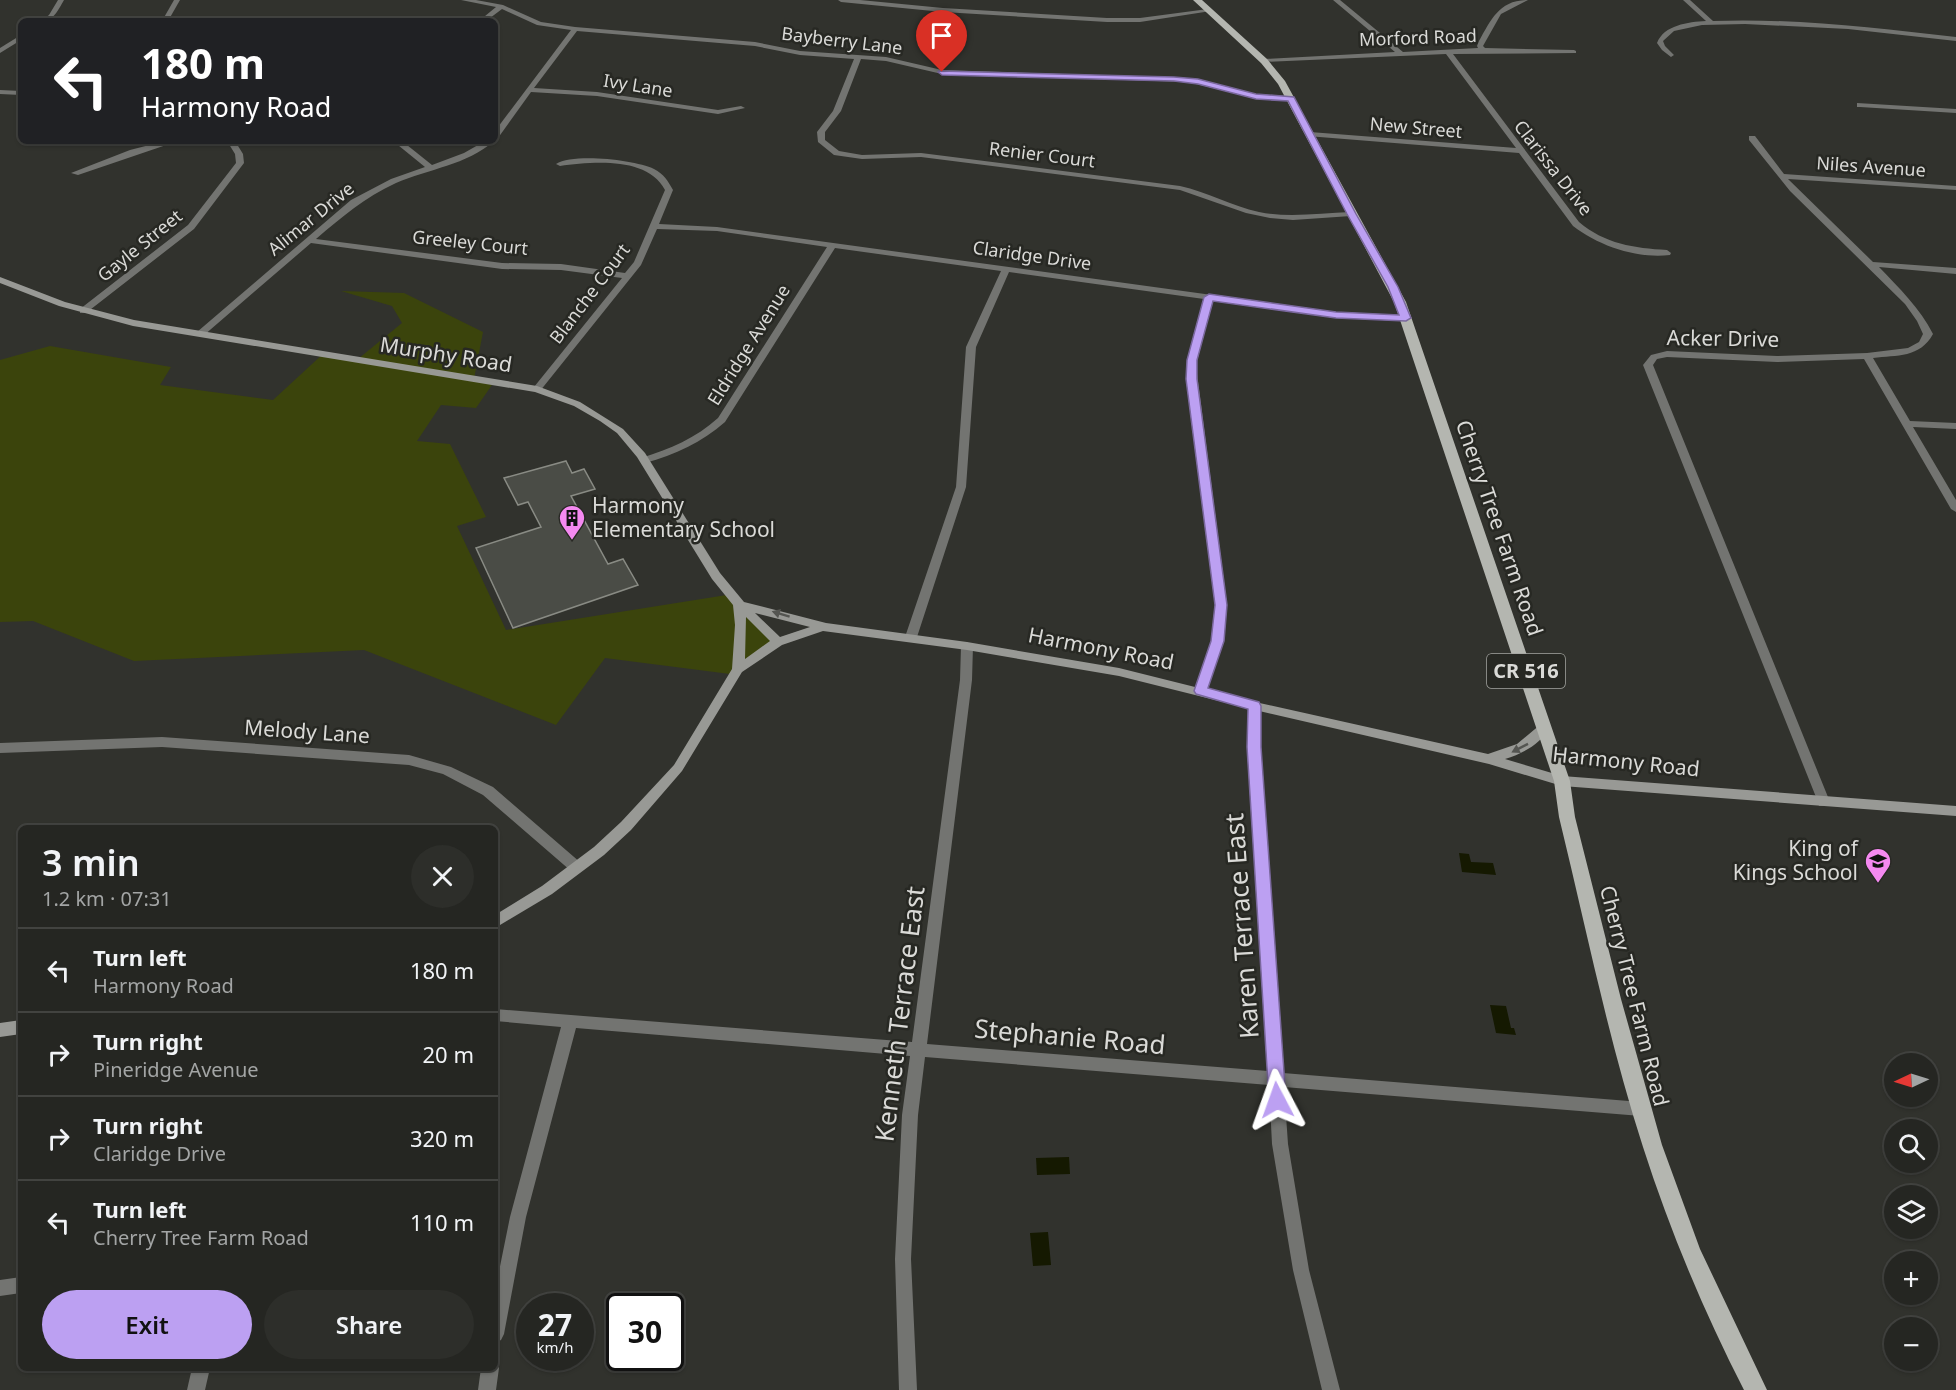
<!DOCTYPE html>
<meta charset="utf-8">
<style>
body{margin:0;font-family:"Noto Sans",sans-serif;background:#2d2e2a;color:#f1f3f6;height:100vh;display:flex;flex-direction:column;font-size:22px;white-space:nowrap}
*{box-sizing:border-box;margin:0}
p{font-size:20px;color:#a3a5a5}
.icon{flex:none;width:33px;height:33px;fill:none;stroke:currentColor;stroke-width:2;stroke-linecap:round;stroke-linejoin:round}
.map{position:relative;flex:1;overflow:hidden}
.details{position:absolute;left:18px;top:825px;width:480px;height:546px;display:flex;flex-direction:column;background:#252622;border-radius:9px;box-shadow:0 2px 4px #0004,0 0 0 2px #424340}
.details>*{flex:none}
.top-card{position:absolute;left:18px;top:18px;width:480px;height:126px;border-radius:9px;box-shadow:0 2px 4px #0004,0 0 0 2px #424340;background:#202124;color:#fff;overflow:hidden}
.needle{width:39px;rotate:266deg}
.buttons{position:absolute;left:1884px;top:1053px;display:grid;gap:12px}
.buttons a{display:grid;place-items:center;width:54px;height:54px;border-radius:50%;background:#252622;box-shadow:0 2px 4px #0004,0 0 0 2px #424340;font-size:30px}
.speed{position:absolute;left:516px;top:1293px;display:flex;gap:12px;font-size:30px;font-weight:700;text-align:center}
.speed>*{display:grid;place-content:center;width:78px;height:78px;border-radius:50%;background:#252622;box-shadow:0 2px 4px #0004,0 0 0 2px #424340;line-height:1}
.speed small{font-size:15px;font-weight:400}
.speed .limit{border:3px solid #111;border-radius:9px;background:#fff;color:#111}
.pin{position:absolute;display:grid;place-items:center;width:51px;height:51px;color:#fff;margin:-62px -26px;border-radius:50% 50% 50% 0;rotate:-45deg;box-shadow:0 0 6px #0007}
.pin .icon{rotate:45deg}
.me{position:absolute;width:66px;margin:-33px;rotate:356deg;stroke-linejoin:round;filter:drop-shadow(0 0 4px #0008)}
.turn{display:flex;align-items:center;gap:21px;height:126px;padding:0 24px;font-size:27px}
.turn .icon{width:78px;height:78px;stroke-width:2.5}
.turn b{display:block;font-size:42px;line-height:51px}
.round{display:grid;place-items:center;flex:none;width:63px;height:63px;border-radius:32px;background:#2d2e2a}
.overview{display:flex;align-items:center;justify-content:space-between;height:102px;padding:0 24px}
h1{font-size:36px;font-weight:600;line-height:45px}
.cta{display:flex;gap:12px;margin-top:auto;padding:12px 24px}
.cta a{flex:1;height:69px;border-radius:36px;background:#bca0f2;color:#111;font-size:24px;font-weight:600;line-height:69px;text-align:center}
.cta a+a{background:#2d2e2a;color:#f1f3f6}
ul{padding:0;list-style:none}
li{display:flex;align-items:center;gap:18px;height:84px;padding:0 24px;border-top:2px solid #424340}
li div{flex:1}
li b{display:block;font-size:22px}
li em{font-style:normal}
.map>svg:first-child{display:block}
.green{fill:#3b440c}
.water{fill:#151901}
.building{fill:#4a4c46;stroke:#898b84;stroke-width:1.5}
.lines{fill:none;stroke-linecap:round;stroke-linejoin:round}
.street{fill:#737471;fill-rule:evenodd}
.secondary{fill:#989995;fill-rule:evenodd}
.primary{fill:#b4b6b0;fill-rule:evenodd}
.oneway{fill:#545551}
.route{fill:#bca0f2;stroke:#7a689d;stroke-width:1.5}
.labels{text-anchor:middle;stroke-width:5;stroke-linejoin:round;paint-order:stroke}
.far-street-label{font-size:18px;fill:#dadad7;stroke:#272823}
.shield{fill:#272823;stroke:#a4a5a1;stroke-width:1.5}
.shield-label{font-size:20px;font-weight:bold;fill:#dadad7}
.street-label{font-size:21px;fill:#dadad7;stroke:#272823}
.poi-label{font-size:21px;fill:#dadad7;stroke:#272823;text-anchor:start}
.near-street-label{font-size:26px;fill:#dadad7;stroke:#272823}
</style>
<div class="map">
<svg width="1956" height="1390" viewBox="0 0 1956 1390">
<rect width="100%" height="100%" fill="#31322d"/>
<path class="green" d="M 341,291 L 404,293 L 483,332 L 474,379 L 494,382 L 476,408 L 441,405 L 417,441 L 450,444 L 486,517 L 457,526 L 506,630 L 733,594 L 776,639 L 730,674 L 605,658 L 556,725 L 364,650 L 134,661 L 33,621 L 0,622 L 0,360 L 50,346 L 171,367 L 160,385 L 273,400 L 324,353 L 358,359 L 402,323 L 392,306 Z"/>
<g class="water">
<path d="M 1459,853 L 1469,854 L 1471,862 L 1493,863 L 1496,875 L 1462,872 Z"/>
<path d="M 1490,1005 L 1506,1006 L 1511,1028 L 1514,1028 L 1516,1035 L 1496,1033 Z"/>
<path d="M 1069,1157 L 1070,1174 L 1037,1175 L 1036,1158 Z"/>
<path d="M 1048,1232 L 1051,1265 L 1033,1266 L 1030,1233 Z"/>
</g>
<path class="building" d="M 566,461 L 572,473 L 584,469 L 595,489 L 571,496 L 608,564 L 623,559 L 638,585 L 513,628 L 476,548 L 541,527 L 528,502 L 518,505 L 504,478 Z"/>
<g class="lines">
<g class="street">
<path d="M 58,0 L 64,0 C 58,10 54,21 41,21 L 49,15 Z"/>
<path d="M 174,0 L 180,0 L 168,21 L 162,21 Z"/>
<path d="M 461,0 L 476,0 L 503,5 L 541,22 L 575,27 L 755,42 L 800,51 L 886,57 L 942,70 L 1187,78 L 1256,94 L 1291,96 L 1295,98 L 1294,100 L 1256,98 L 1187,82 L 942,74 L 886,61 L 861,59 L 841,111 L 825,132 L 825,140 L 839,151 L 862,155 L 921,153 L 1180,186 C 1207,192 1232,206 1259,212 C 1289,218 1320,213 1351,212 L 1355,214 L 1351,216 L 1293,220 L 1270,218 L 1246,213 L 1180,190 L 921,157 L 862,159 L 834,155 L 818,142 L 817,132 L 833,111 L 854,59 L 800,55 L 755,46 L 577,31 L 534,88 L 597,92 L 718,110 L 741,106 L 745,108 L 718,114 L 597,96 L 531,92 L 498,138 L 495,138 L 495,131 L 571,30 L 537,25 L 502,9 L 486,21 L 479,21 L 496,7 Z"/>
<path d="M 838,0 L 860,0 L 943,8 L 1107,18 L 1140,18 L 1208,9 L 1211,11 L 1140,22 L 1107,22 L 943,12 L 841,2 Z"/>
<path d="M 1333,0 L 1340,0 L 1403,52 L 1478,48 L 1477,46 L 1479,41 C 1491,20 1499,0 1528,0 L 1501,14 L 1483,46 L 1485,48 L 1574,50 L 1576,51 L 1576,53 L 1453,54 L 1579,222 C 1605,244 1634,248 1667,250 L 1671,253 L 1670,255 C 1637,259 1599,246 1573,226 L 1519,153 L 1307,136 L 1306,134 L 1310,132 L 1516,148 L 1446,54 L 1262,62 L 1261,61 L 1264,59 L 1395,52 Z"/>
<path d="M 1683,0 L 1690,0 L 1713,21 C 1794,18 1875,28 1956,37 L 1956,41 L 1848,29 L 1745,24 L 1702,25 L 1674,31 L 1663,41 L 1665,46 L 1674,55 L 1671,57 L 1662,50 L 1657,43 C 1664,25 1688,22 1706,21 Z"/>
<path d="M 21,35 L 21,40 L 0,53 L 0,48 Z"/>
<path d="M 0,90 L 21,91 L 21,95 L 0,94 Z"/>
<path d="M 1857,103 L 1956,109 L 1956,113 L 1860,107 L 1857,107 Z"/>
<path d="M 1749,136 L 1755,136 L 1784,174 L 1956,186 L 1956,190 L 1788,179 L 1873,262 L 1956,268 L 1956,274 L 1879,267 C 1899,288 1920,308 1933,334 C 1920,358 1897,355 1873,358 L 1910,421 L 1956,423 L 1956,429 L 1913,427 L 1956,500 L 1956,512 L 1951,509 L 1864,359 L 1777,362 L 1667,357 L 1657,359 L 1653,365 L 1830,802 L 1829,806 L 1819,806 L 1818,802 L 1643,365 L 1651,355 L 1667,351 L 1777,356 L 1867,353 L 1908,348 L 1919,342 L 1923,334 L 1917,321 L 1905,304 L 1790,191 L 1749,140 Z"/>
<path d="M 165,141 L 178,141 L 78,175 L 71,173 L 130,150 Z"/>
<path d="M 227,141 L 235,141 L 243,154 L 244,163 L 194,229 L 86,313 L 80,313 L 80,309 L 188,225 L 236,163 L 235,154 Z"/>
<path d="M 393,141 L 402,141 L 432,165 L 464,153 L 485,141 L 494,141 C 467,165 428,169 396,183 C 364,198 343,216 316,239 L 502,263 L 561,264 L 625,273 L 634,262 L 665,190 C 647,156 592,162 560,166 L 556,164 C 574,153 635,160 654,169 C 664,174 668,181 673,190 L 659,224 L 717,227 L 1336,312 L 1405,315 L 1409,318 L 1405,321 L 1336,318 L 1212,300 L 1196,366 L 1227,605 L 1223,641 L 1207,691 L 1201,695 L 1195,691 L 1211,641 L 1215,605 L 1186,366 L 1204,299 L 1009,272 L 976,347 L 966,487 L 917,637 L 911,641 L 905,637 L 956,487 L 966,347 L 1001,271 L 835,248 L 725,422 C 702,442 675,455 645,463 L 641,462 L 641,458 C 670,449 696,438 718,418 L 827,247 L 717,231 L 657,229 L 641,265 L 540,391 L 534,391 L 534,387 L 622,278 L 561,270 L 502,269 L 311,243 L 203,336 L 197,336 L 197,332 L 351,200 L 391,179 L 425,167 Z"/>
<path d="M 967,642 L 973,646 L 972,680 L 927,1044 L 1268,1071 L 1248,747 L 1249,706 L 1255,702 L 1261,706 L 1260,747 L 1283,1073 L 1641,1102 L 1646,1104 L 1649,1109 L 1646,1114 L 1641,1116 L 1284,1087 L 1288,1144 L 1309,1270 L 1340,1390 L 1322,1390 L 1293,1270 L 1272,1144 L 1269,1085 L 925,1057 L 918,1115 L 911,1259 L 917,1390 L 899,1390 L 895,1259 L 902,1115 L 910,1056 L 576,1028 L 526,1217 L 504,1334 L 501,1340 L 495,1343 L 495,1291 L 510,1217 L 561,1027 L 495,1021 L 495,1009 L 912,1042 L 960,680 L 961,646 Z"/>
<path d="M 162,737 L 409,755 L 451,767 L 493,787 L 581,863 L 583,867 L 581,871 L 576,872 L 571,871 L 483,795 L 443,774 L 409,765 L 162,747 L 0,753 L 0,743 Z"/>
<path d="M 21,1277 L 21,1293 L 0,1296 L 0,1280 Z"/>
<path d="M 495,1361 L 499,1368 L 496,1390 L 478,1390 L 481,1368 L 495,1368 Z"/>
<path d="M 192,1368 L 210,1368 L 205,1390 L 187,1390 Z"/>
</g>
<g class="secondary">
<path d="M 0,277 L 65,302 L 134,320 L 537,386 L 580,402 L 623,429 L 645,453 L 720,573 L 744,602 L 826,623 L 967,642 L 1119,668 L 1255,702 L 1488,754 L 1517,744 L 1541,724 L 1549,724 L 1551,727 C 1540,744 1524,753 1505,759 L 1562,776 L 1956,806 L 1956,816 L 1562,786 L 1489,764 L 1255,710 L 1119,676 L 967,650 L 823,631 L 782,645 L 742,672 L 682,771 L 631,830 L 604,855 L 552,894 L 495,928 L 495,915 L 542,886 L 594,847 L 621,822 L 674,765 L 732,669 L 735,625 L 733,605 L 712,579 L 637,457 L 617,433 L 600,421 L 574,406 L 535,392 L 133,326 L 59,306 L 0,283 ZM 755,613 L 810,627 L 780,637 ZM 746,617 L 770,641 L 745,659 Z"/>
<path d="M 21,1020 L 21,1034 L 0,1037 L 0,1023 Z"/>
</g>
<path class="primary" d="M 1193,0 L 1202,0 L 1267,59 L 1285,81 L 1406,302 L 1570,781 L 1575,817 L 1621,999 L 1662,1145 L 1700,1249 L 1767,1390 L 1744,1390 C 1704,1312 1670,1231 1643,1147 C 1608,1039 1586,927 1559,817 L 1554,781 L 1394,302 L 1278,84 L 1261,63 Z"/>
</g>
<defs><path id="oneway-solid" d="M-6-.8H1V-3.2L6.5 0L1 3.2V.8H-6Z" transform="scale(1.5)"/></defs>
<g class="oneway">
<use href="#oneway-solid" transform="translate(781 614) rotate(-163)"/>
<use href="#oneway-solid" transform="translate(1520 748) rotate(153)"/>
</g>
<path class="route" d="M 939,71 L 1174,77 L 1198,79 L 1256,94 L 1294,97 L 1356,214 L 1398,287 L 1411,318 L 1406,321 L 1336,318 L 1213,301 L 1197,360 L 1197,379 L 1227,605 L 1224,641 L 1208,688 L 1259,702 L 1261,706 L 1261,747 L 1286,1100 L 1283,1106 L 1277,1108 L 1271,1106 L 1269,1100 L 1247,747 L 1248,709 L 1196,694 L 1194,691 L 1211,641 L 1215,605 L 1186,379 L 1187,360 L 1204,297 L 1209,294 L 1336,312 L 1399,315 L 1388,287 L 1347,214 L 1288,101 L 1256,99 L 1198,84 L 1174,81 L 942,75 L 938,72 Z"/>
<defs>
<g id="building-pin" transform="scale(1.35)"><path d="M0 17L-7.5 6A9.5 9.5 0 1 1 7.5 6Z" fill="#f489f0" stroke="#272823"/><path d="M-4-6H4V6H1V3H-1V6H-4ZM-2.5-4.3h1.7v1.8h-1.7ZM.8-4.3h1.7v1.8H.8ZM-2.5-1h1.7V.8h-1.7ZM.8-1h1.7V.8H.8Z" fill="#111"/></g>
<g id="school-pin" transform="scale(1.35)"><path d="M0 17L-7.5 6A9.5 9.5 0 1 1 7.5 6Z" fill="#f489f0" stroke="#272823"/><path d="M0-5L7-2L0 1L-7-2ZM-4 1L0 2.5L4 1V4Q0 6-4 4Z" fill="#111"/></g>
</defs>
<g fill-rule="evenodd">
<use href="#building-pin" x="572" y="518"/>
<use href="#school-pin" x="1878" y="861"/>
</g>
<g class="labels">
<g class="far-street-label">
<text transform="translate(1418 38) rotate(-2)" y="6">Morford Road</text>
<text transform="translate(842 41) rotate(7)" y="6">Bayberry Lane</text>
<text transform="translate(638 86) rotate(9)" y="6">Ivy Lane</text>
<text transform="translate(1416 128) rotate(5)" y="6">New Street</text>
<text transform="translate(1042 155) rotate(7)" y="6">Renier Court</text>
<text transform="translate(1871 167) rotate(4)" y="6">Niles Avenue</text>
<text transform="translate(1553 168) rotate(52)" y="6">Clarissa Drive</text>
<text transform="translate(311 219) rotate(-39)" y="6">Alimar Drive</text>
<text transform="translate(470 243) rotate(6)" y="6">Greeley Court</text>
<text transform="translate(140 246) rotate(-39)" y="6">Gayle Street</text>
<text transform="translate(1032 256) rotate(8)" y="6">Claridge Drive</text>
<text transform="translate(590 294) rotate(-53)" y="6">Blanche Court</text>
<text transform="translate(749 345) rotate(-58)" y="6">Eldridge Avenue</text>
</g>
<rect class="shield" x="1487" y="654" width="78" height="34" rx="4.5"/>
<g class="shield-label">
<text x="1526" y="678">CR 516</text>
</g>
<g class="street-label">
<text transform="translate(1723 339) rotate(1)" y="7">Acker Drive</text>
<text transform="translate(446 355) rotate(9)" y="7">Murphy Road</text>
<text transform="translate(1499 528) rotate(71)" y="7">Cherry Tree Farm Road</text>
<text transform="translate(1101 649) rotate(11)" y="7">Harmony Road</text>
<text transform="translate(307 732) rotate(4)" y="7">Melody Lane</text>
<text transform="translate(1626 762) rotate(6)" y="7">Harmony Road</text>
<text transform="translate(1634 996) rotate(76)" y="7">Cherry Tree Farm Road</text>
</g>
<g class="poi-label">
<text x="592" y="513">Harmony<tspan x="592" dy="24">Elementary School</tspan></text>
<text x="1858" y="856" text-anchor="end">King of<tspan x="1858" dy="24">Kings School</tspan></text>
</g>
<g class="near-street-label">
<text transform="translate(1242 926) rotate(-94)" y="9">Karen Terrace East</text>
<text transform="translate(900 1014) rotate(-83)" y="9">Kenneth Terrace East</text>
<text transform="translate(1070 1037) rotate(5)" y="9">Stephanie Road</text>
</g>
</g>
</svg>
<div class="buttons">
<a><svg class="needle" viewBox="-14 -14 28 28"><path d="M0-13l5 13h-10z" fill="#e53935"/><path d="M0 13l5-13h-10z" fill="#a3a5a5"/></svg></a>
<a><svg class="icon" aria-label="search" viewBox="0 0 24 24"><circle cx="10" cy="10" r="6"/><path d="M15 15l6 6"/></svg></a>
<a><svg class="icon" aria-label="layers" viewBox="0 0 24 24"><path d="M12 4l9 5-9 5-9-5zM3 14l9 5 9-5"/></svg></a>
<a>+</a>
<a>−</a>
</div>
<div class="speed"><div>27<small>km/h</small></div><div class="limit">30</div></div>
<div class="pin" style="left:942px;top:72px;background:#d93025"><svg class="icon" aria-label="arrive" viewBox="0 0 24 24"><path d="M6 21V4h12l-3 4 3 4H6"/></svg></div>
<svg class="me" style="left:1277px;top:1100px" viewBox="-20 -20 40 40"><path d="M0-17L14 15 0 8-14 15z" fill="#bca0f2" stroke="#fff" stroke-width="4"/></svg>
<div class="top-card">
<div class="turn"><svg class="icon" aria-label="left" viewBox="0 0 24 24"><path d="M17 20v-9H6M10 6l-5 5 5 5"/></svg><div><b>180 m</b>Harmony Road</div></div>
</div>
<section class="details">
<div class="overview"><div><h1>3 min</h1><p>1.2 km · 07:31</p></div><a class="round"><svg class="icon" aria-label="close" viewBox="0 0 24 24"><path d="M6 6l12 12M18 6L6 18"/></svg></a></div>
<ul>
<li><svg class="icon" aria-label="left" viewBox="0 0 24 24"><path d="M17 20v-9H6M10 6l-5 5 5 5"/></svg><div><b>Turn left</b><p>Harmony Road</p></div><em>180 m</em></li>
<li><svg class="icon" aria-label="right" viewBox="0 0 24 24"><path d="M7 20v-9h11M14 6l5 5-5 5"/></svg><div><b>Turn right</b><p>Pineridge Avenue</p></div><em>20 m</em></li>
<li><svg class="icon" aria-label="right" viewBox="0 0 24 24"><path d="M7 20v-9h11M14 6l5 5-5 5"/></svg><div><b>Turn right</b><p>Claridge Drive</p></div><em>320 m</em></li>
<li><svg class="icon" aria-label="left" viewBox="0 0 24 24"><path d="M17 20v-9H6M10 6l-5 5 5 5"/></svg><div><b>Turn left</b><p>Cherry Tree Farm Road</p></div><em>110 m</em></li>
</ul>
<div class="cta"><a>Exit</a><a>Share</a></div>
</section>
</div>
